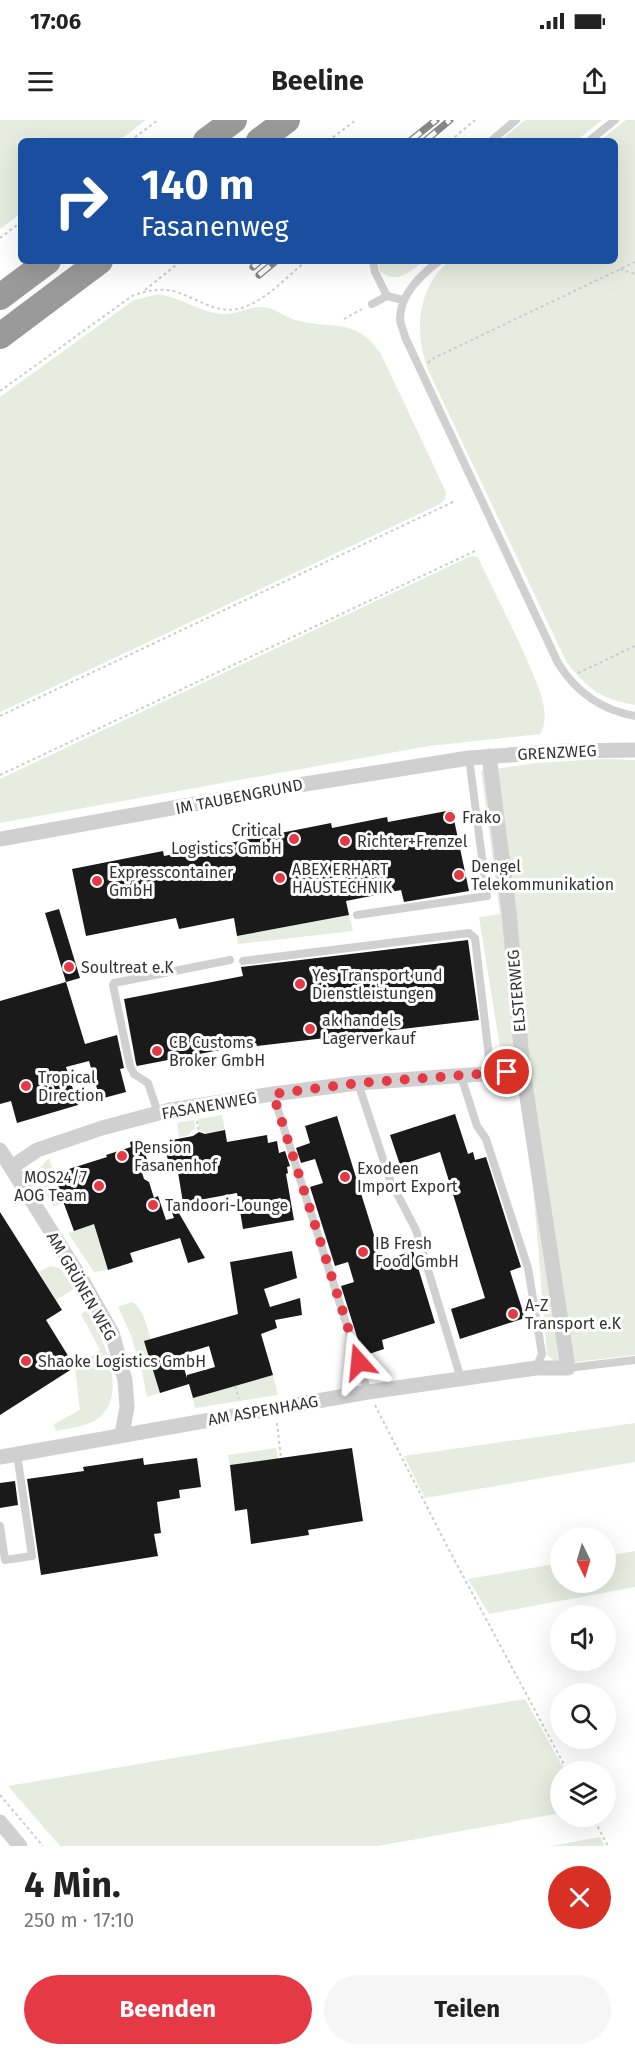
<!DOCTYPE html>
<html lang="de">
<meta charset="utf-8">
<style>
body{margin:0;font-family:"Fira Sans",sans-serif;background:#f6f6f6;color:#222;height:100vh;display:flex;flex-direction:column;font-size:22px;white-space:nowrap}
*{box-sizing:border-box;margin:0}
p{font-size:20px;color:#767676}
.icon{flex:none;width:33px;height:33px;fill:none;stroke:currentColor;stroke-width:2;stroke-linecap:round;stroke-linejoin:round}
.map{position:relative;height:1726px;overflow:hidden}
.side{display:flex;flex-direction:column;background:#fff;flex:1}
.side>*{flex:none}
.hud{position:absolute;left:18px;top:18px;width:600px;height:126px;border-radius:9px;box-shadow:0 6px 24px #0002;background:#1a4fa0;color:#fff;overflow:hidden}
.needle{width:39px;rotate:175deg}
.controls{position:absolute;left:550px;top:1407px;display:grid;gap:12px}
.controls a{display:grid;place-items:center;width:66px;height:66px;border-radius:50%;background:#fff;box-shadow:0 6px 24px #0002;font-size:30px}
.pin{position:absolute;display:grid;place-items:center;width:51px;height:51px;color:#fff;margin:-26px;border:3px solid #fff;border-radius:50%;box-shadow:0 2px 6px #0007}
.me{position:absolute;width:66px;margin:-33px;rotate:342deg;stroke-linejoin:round;filter:drop-shadow(0 0 4px #0008)}
.turn{display:flex;align-items:center;gap:21px;height:126px;padding:0 24px;font-size:27px}
.turn .icon{width:78px;height:78px;stroke-width:2.5}
.turn b{display:block;font-size:42px;line-height:51px}
.round{display:grid;place-items:center;flex:none;width:63px;height:63px;border-radius:32px;background:#f6f6f6}
.head{display:flex;align-items:center;justify-content:space-between;height:102px;padding:0 24px}
h1{font-size:36px;font-weight:700;line-height:45px}
.cta{display:flex;gap:12px;margin-top:auto;padding:12px 24px}
.cta a{flex:1;height:69px;border-radius:36px;background:#e63946;color:#fff;font-size:24px;font-weight:700;line-height:69px;text-align:center}
.cta a+a{background:#f6f6f6;color:#222}
.status{display:flex;justify-content:space-between;align-items:center;height:42px;padding:0 30px;background:#fff;direction:ltr}
.status svg{height:16px;fill:currentColor}
header{display:flex;justify-content:space-between;align-items:center;height:78px;padding:0 24px;background:#fff;font-size:27px;font-weight:700}
.map>svg:first-child{display:block}
.green{fill:#e6ecdf}
.building{fill:#1a1a1a;fill-rule:evenodd}
.lines{fill:none;stroke-linecap:round;stroke-linejoin:round}
.path{stroke:#cdcdcd;stroke-width:2;stroke-dasharray:3 3;stroke-linecap:butt}
.lane{stroke:#d0d0d0;stroke-width:8}
.street{stroke:#d0d0d0;stroke-width:15}
.highway{stroke:#9a9a9a;stroke-width:26}
.rail-casing{stroke:#888;stroke-width:7}
.rail{stroke:#fff;stroke-width:4.5;stroke-dasharray:14;stroke-linecap:butt}
.route{stroke:#e63946;stroke-width:10;stroke-dasharray:0 18}
.poi-dot{fill:#e63946;stroke:#fff;stroke-width:2}
.labels{text-anchor:middle;stroke-width:6;stroke-linejoin:round;paint-order:stroke}
.street-label{font-size:16px;fill:#333;stroke:#fff}
.poi-label{font-size:16px;fill:#333;stroke:#fff;text-anchor:start}
</style>
<div class="status"><b>17:06</b><svg viewBox="0 0 49 12"><path d="M0 12V9h3v3zM5 12V6h3v6zM10 12V3h3v9zM15 12V0h3v12zM26 1h20v11H26zM47 4h2v5h-2z"/></svg></div>
<header><svg class="icon" aria-label="menu" viewBox="0 0 24 24"><path d="M4 6h16M4 12h16M4 18h16"/></svg>Beeline<svg class="icon" aria-label="share" viewBox="0 0 24 24"><path d="M12 15V3M7 8l5-5 5 5M5 13v7h14v-7"/></svg></header>
<div class="map">
<svg width="635" height="1726" viewBox="0 0 635 1726">
<rect width="100%" height="100%" fill="#fff"/>
<g class="green">
<path d="M 0,0 L 146,0 L 118,21 L 21,21 L 21,93 L 0,109 Z"/>
<path d="M 525,0 L 602,0 L 576,21 L 500,21 Z"/>
<path d="M 626,0 L 635,0 L 635,585 C 599,578 591,571 567,543 L 429,252 C 414,214 416,169 449,141 L 615,141 L 615,21 L 599,21 Z"/>
<path d="M 378,141 L 424,141 C 409,152 397,165 380,151 Z"/>
<path d="M 159,174 C 181,178 199,191 220,194 C 235,196 247,187 261,187 C 273,187 284,196 295,200 C 330,210 356,196 381,234 L 446,372 L 445,379 L 440,384 L 0,592 L 0,277 L 134,180 Z"/>
<path d="M 471,436 L 478,437 C 497,479 521,522 537,564 C 543,578 549,601 540,614 L 429,626 L 0,703 L 0,659 Z"/>
<path d="M 602,639 L 635,640 L 635,1235 L 558,1244 L 547,1235 L 529,1017 L 521,944 L 511,945 L 510,940 L 502,940 L 479,797 L 500,794 L 481,651 L 536,643 Z"/>
<path d="M 349,795 L 353,811 L 238,824 L 237,816 Z"/>
<path d="M 222,995 L 225,1010 L 205,1014 L 199,1008 L 198,999 Z"/>
<path d="M 194,1000 L 195,1008 L 187,1016 L 179,1017 L 177,1003 Z"/>
<path d="M 49,1038 L 63,1084 L 53,1086 L 37,1058 L 37,1051 Z"/>
<path d="M 94,1104 L 108,1150 L 94,1152 L 68,1113 Z"/>
<path d="M 50,1146 L 60,1148 L 74,1169 L 56,1180 L 39,1152 Z"/>
<path d="M 132,1182 C 150,1190 157,1253 160,1273 L 147,1277 L 142,1252 L 131,1215 L 118,1187 Z"/>
<path d="M 87,1190 C 103,1216 131,1278 96,1300 C 85,1307 68,1308 56,1311 L 54,1304 L 80,1290 L 75,1247 L 100,1230 L 81,1194 Z"/>
<path d="M 273,1255 L 278,1275 L 195,1288 L 193,1278 Z"/>
<path d="M 635,1303 L 635,1342 L 425,1378 L 404,1336 Z"/>
<path d="M 276,1328 L 278,1339 L 230,1345 L 228,1335 Z"/>
<path d="M 635,1431 L 635,1467 L 489,1494 L 468,1459 L 561,1443 L 561,1462 L 606,1462 L 606,1436 Z"/>
<path d="M 525,1579 L 565,1651 L 561,1652 L 561,1693 L 378,1726 L 60,1726 L 8,1666 Z"/>
<path d="M 600,1717 L 605,1726 L 551,1726 Z"/>
</g>
<g class="building">
<path d="M 452,690 L 469,771 L 404,782 L 401,770 L 346,781 L 349,795 L 237,816 L 234,798 L 179,809 L 176,798 L 86,816 L 72,749 L 163,731 L 164,736 L 331,703 L 332,708 L 387,697 L 388,702 Z"/>
<path d="M 59,789 L 80,858 L 66,862 L 45,793 Z"/>
<path d="M 468,820 L 479,900 L 257,926 L 256,923 L 137,946 L 136,944 L 124,879 L 243,856 L 241,847 Z"/>
<path d="M 66,862 L 85,924 L 117,915 L 124,948 L 120,949 L 126,972 L 100,979 L 89,941 L 66,947 L 78,985 L 17,1003 L 11,981 L 0,984 L 0,881 Z"/>
<path d="M 455,994 L 468,1034 L 473,1032 L 475,1040 L 486,1037 L 521,1147 L 510,1151 L 525,1198 L 460,1219 L 451,1189 L 485,1178 L 440,1032 L 400,1045 L 390,1015 Z"/>
<path d="M 337,996 L 382,1141 L 413,1131 L 435,1203 L 382,1220 L 384,1229 L 363,1236 L 341,1166 L 354,1162 L 348,1142 L 335,1146 L 310,1067 L 323,1063 L 315,1039 L 301,1043 L 296,1028 L 310,1023 L 305,1006 Z"/>
<path d="M 225,1010 L 227,1022 L 267,1015 L 268,1023 L 277,1021 L 279,1033 L 285,1031 L 290,1046 L 287,1047 L 288,1053 L 286,1054 L 294,1100 L 243,1109 L 237,1073 L 183,1083 L 177,1046 L 170,1047 L 166,1033 L 174,1030 L 172,1020 L 193,1016 L 199,1012 L 205,1014 Z"/>
<path d="M 141,1019 L 147,1040 L 139,1043 L 144,1059 L 149,1062 L 154,1078 L 158,1076 L 166,1100 L 174,1098 L 171,1090 L 176,1088 L 205,1138 L 188,1143 L 180,1118 L 130,1133 L 133,1142 L 108,1150 L 94,1104 L 74,1111 L 53,1054 L 107,1037 L 106,1035 L 131,1027 L 130,1022 Z"/>
<path d="M 0,1092 L 62,1190 L 46,1200 L 75,1247 L 0,1295 Z"/>
<path d="M 292,1131 L 297,1158 L 264,1169 L 270,1187 L 300,1178 L 302,1195 L 275,1200 L 277,1208 L 261,1214 L 273,1255 L 193,1278 L 189,1264 L 160,1273 L 144,1221 L 238,1194 L 230,1142 ZM 209,1226 L 215,1247 L 187,1255 L 187,1258 L 180,1235 Z"/>
<path d="M 352,1328 L 363,1401 L 308,1410 L 309,1415 L 251,1424 L 247,1389 L 235,1391 L 230,1345 Z"/>
<path d="M 143,1338 L 144,1345 L 197,1338 L 201,1367 L 179,1370 L 180,1378 L 157,1382 L 161,1413 L 154,1414 L 158,1436 L 41,1455 L 27,1359 L 84,1351 L 83,1347 Z"/>
<path d="M 15,1361 L 18,1385 L 0,1388 L 0,1363 Z"/>
</g>
<g class="lines">
<g class="path">
<path d="M 130,21 L 158,0"/>
<path d="M 328,21 L 356,0"/>
<path d="M 450,21 L 475,0"/>
<path d="M 0,118 L 21,102"/>
<path d="M 620,149 L 635,154"/>
<path d="M 145,170 L 181,141"/>
<path d="M 344,199 L 362,189"/>
<path d="M 428,243 L 434,238 L 635,142"/>
<path d="M 0,271 L 132,176 C 145,171 159,168 173,171 C 199,178 219,198 247,186 C 269,177 288,156 306,141"/>
<path d="M 578,553 L 635,526"/>
<path d="M 0,596 L 455,381"/>
<path d="M 0,655 L 477,430"/>
<path d="M 197,1001 L 199,1012"/>
<path d="M 235,1266 L 239,1279"/>
<path d="M 375,1285 L 447,1426 L 568,1652"/>
<path d="M 277,1303 L 281,1338"/>
<path d="M 0,1675 L 43,1726"/>
<path d="M 592,1696 L 608,1726"/>
</g>
<g class="lane">
<path d="M 491,21 L 516,0"/>
<path d="M 589,21 L 615,0"/>
<path d="M 373,141 L 375,152 L 387,176 L 403,180"/>
<path d="M 439,141 C 421,155 400,174 400,199 C 400,204 404,211 405,217 L 558,543 C 576,572 601,590 635,596"/>
<path d="M 372,184 L 387,176"/>
<path d="M 357,795 L 487,776 L 469,638"/>
<path d="M 243,841 L 469,813 L 475,818 L 491,954"/>
<path d="M 461,956 L 477,1006 L 486,1019 L 528,1148 L 542,1234 L 536,1248"/>
<path d="M 358,963 L 390,1060 L 416,1110 L 461,1259"/>
<path d="M 273,974 L 368,1272"/>
<path d="M 158,993 L 148,963 L 134,954 L 130,946 L 113,865 L 114,863 L 230,840"/>
<path d="M 568,1248 L 635,1240"/>
<path d="M 0,1406 L 5,1440 L 32,1436 L 17,1334"/>
</g>
<g class="street">
<path d="M 0,719 L 305,664 L 469,638 L 564,631 L 635,630"/>
<path d="M 0,1030 L 83,1162 L 112,1213 L 125,1260 L 127,1287 L 122,1314"/>
<path d="M 12,1047 L 37,1030 L 102,1008 L 170,990 L 273,974 L 358,963 L 523,951"/>
<path d="M 0,1337 L 368,1272 L 536,1248 L 568,1248 L 523,951 L 509,792 L 489,636"/>
<path d="M 0,1702 L 20,1726"/>
</g>
<g class="highway">
<path d="M 206,21 L 234,0"/>
<path d="M 259,21 L 287,0"/>
<path d="M 0,177 L 48,141"/>
<path d="M 0,216 L 100,141"/>
</g>
<g class="rail-casing">
<g id="rail">
<path d="M 410,21 L 436,0"/>
<path d="M 425,21 L 450,0"/>
<path d="M 253,147 L 260,141"/>
<path d="M 259,155 L 276,141"/>
</g>
</g>
<use href="#rail" class="rail"/>
</g>
<g class="lines">
<path class="route" d="M 359,1242 L 273,974 L 358,963 L 507,952"/>
</g>
<g class="poi-dot">
<circle cx="450" cy="697" r="6"/>
<circle cx="294" cy="719" r="6"/>
<circle cx="345" cy="721" r="6"/>
<circle cx="459" cy="755" r="6"/>
<circle cx="280" cy="758" r="6"/>
<circle cx="97" cy="761" r="6"/>
<circle cx="69" cy="847" r="6"/>
<circle cx="300" cy="864" r="6"/>
<circle cx="310" cy="909" r="6"/>
<circle cx="157" cy="931" r="6"/>
<circle cx="26" cy="966" r="6"/>
<circle cx="122" cy="1036" r="6"/>
<circle cx="345" cy="1057" r="6"/>
<circle cx="99" cy="1066" r="6"/>
<circle cx="153" cy="1085" r="6"/>
<circle cx="363" cy="1132" r="6"/>
<circle cx="513" cy="1194" r="6"/>
<circle cx="26" cy="1241" r="6"/>
</g>
<g class="labels">
<g class="street-label">
<text transform="translate(557 632) rotate(-3)" y="6">GRENZWEG</text>
<text transform="translate(239 676) rotate(-11)" y="6">IM TAUBENGRUND</text>
<text transform="translate(516 871) rotate(-95)" y="6">ELSTERWEG</text>
<text transform="translate(209 985) rotate(-10)" y="6">FASANENWEG</text>
<text transform="translate(82 1166) rotate(60)" y="6">AM GRÜNEN WEG</text>
<text transform="translate(263 1290) rotate(-10)" y="6">AM ASPENHAAG</text>
</g>
<g class="poi-label">
<text x="462" y="703">Frako</text>
<text x="282" y="716" text-anchor="end">Critical<tspan x="282" dy="18">Logistics GmbH</tspan></text>
<text x="357" y="727">Richter+Frenzel</text>
<text x="471" y="752">Dengel<tspan x="471" dy="18">Telekommunikation</tspan></text>
<text x="292" y="755">ABEX ERHART<tspan x="292" dy="18">HAUSTECHNIK</tspan></text>
<text x="109" y="758">Expresscontainer<tspan x="109" dy="18">GmbH</tspan></text>
<text x="81" y="853">Soultreat e.K</text>
<text x="312" y="861">Yes Transport und<tspan x="312" dy="18">Dienstleistungen</tspan></text>
<text x="322" y="906">ak handels<tspan x="322" dy="18">Lagerverkauf</tspan></text>
<text x="169" y="928">CB Customs<tspan x="169" dy="18">Broker GmbH</tspan></text>
<text x="38" y="963">Tropical<tspan x="38" dy="18">Direction</tspan></text>
<text x="134" y="1033">Pension<tspan x="134" dy="18">Fasanenhof</tspan></text>
<text x="357" y="1054">Exodeen<tspan x="357" dy="18">Import Export</tspan></text>
<text x="87" y="1063" text-anchor="end">MOS24/7<tspan x="87" dy="18">AOG Team</tspan></text>
<text x="165" y="1091">Tandoori-Lounge</text>
<text x="375" y="1129">IB Fresh<tspan x="375" dy="18">Food GmbH</tspan></text>
<text x="525" y="1191">A-Z<tspan x="525" dy="18">Transport e.K</tspan></text>
<text x="38" y="1247">Shaoke Logistics GmbH</text>
</g>
</g>
</svg>
<div class="controls">
<a><svg class="needle" viewBox="-14 -14 28 28"><path d="M0-13l5 13h-10z" fill="#e53935"/><path d="M0 13l5-13h-10z" fill="#767676"/></svg></a>
<a><svg class="icon" aria-label="sound" viewBox="0 0 24 24"><path d="M4 9h4l5-4v14l-5-4H4zM17 9q2 3 0 6"/></svg></a>
<a><svg class="icon" aria-label="search" viewBox="0 0 24 24"><circle cx="10" cy="10" r="6"/><path d="M15 15l6 6"/></svg></a>
<a><svg class="icon" aria-label="layers" viewBox="0 0 24 24"><path d="M12 4l9 5-9 5-9-5zM3 14l9 5 9-5"/></svg></a>
</div>
<div class="pin" style="left:507px;top:952px;background:#d93025"><svg class="icon" aria-label="arrive" viewBox="0 0 24 24"><path d="M6 21V4h12l-3 4 3 4H6"/></svg></div>
<svg class="me" style="left:359px;top:1242px" viewBox="-20 -20 40 40"><path d="M0-17L14 15 0 8-14 15z" fill="#e63946" stroke="#fff" stroke-width="4"/></svg>
<div class="hud">
<div class="turn"><svg class="icon" aria-label="right" viewBox="0 0 24 24"><path d="M7 20v-9h11M14 6l5 5-5 5"/></svg><div><b>140 m</b>Fasanenweg</div></div>
</div>
</div>
<section class="side">
<div class="head"><div><h1>4 Min.</h1><p>250 m · 17:10</p></div><a class="round" style="background:#d93025;color:#fff"><svg class="icon" aria-label="close" viewBox="0 0 24 24"><path d="M6 6l12 12M18 6L6 18"/></svg></a></div>
<div class="cta"><a>Beenden</a><a>Teilen</a></div>
</section>
